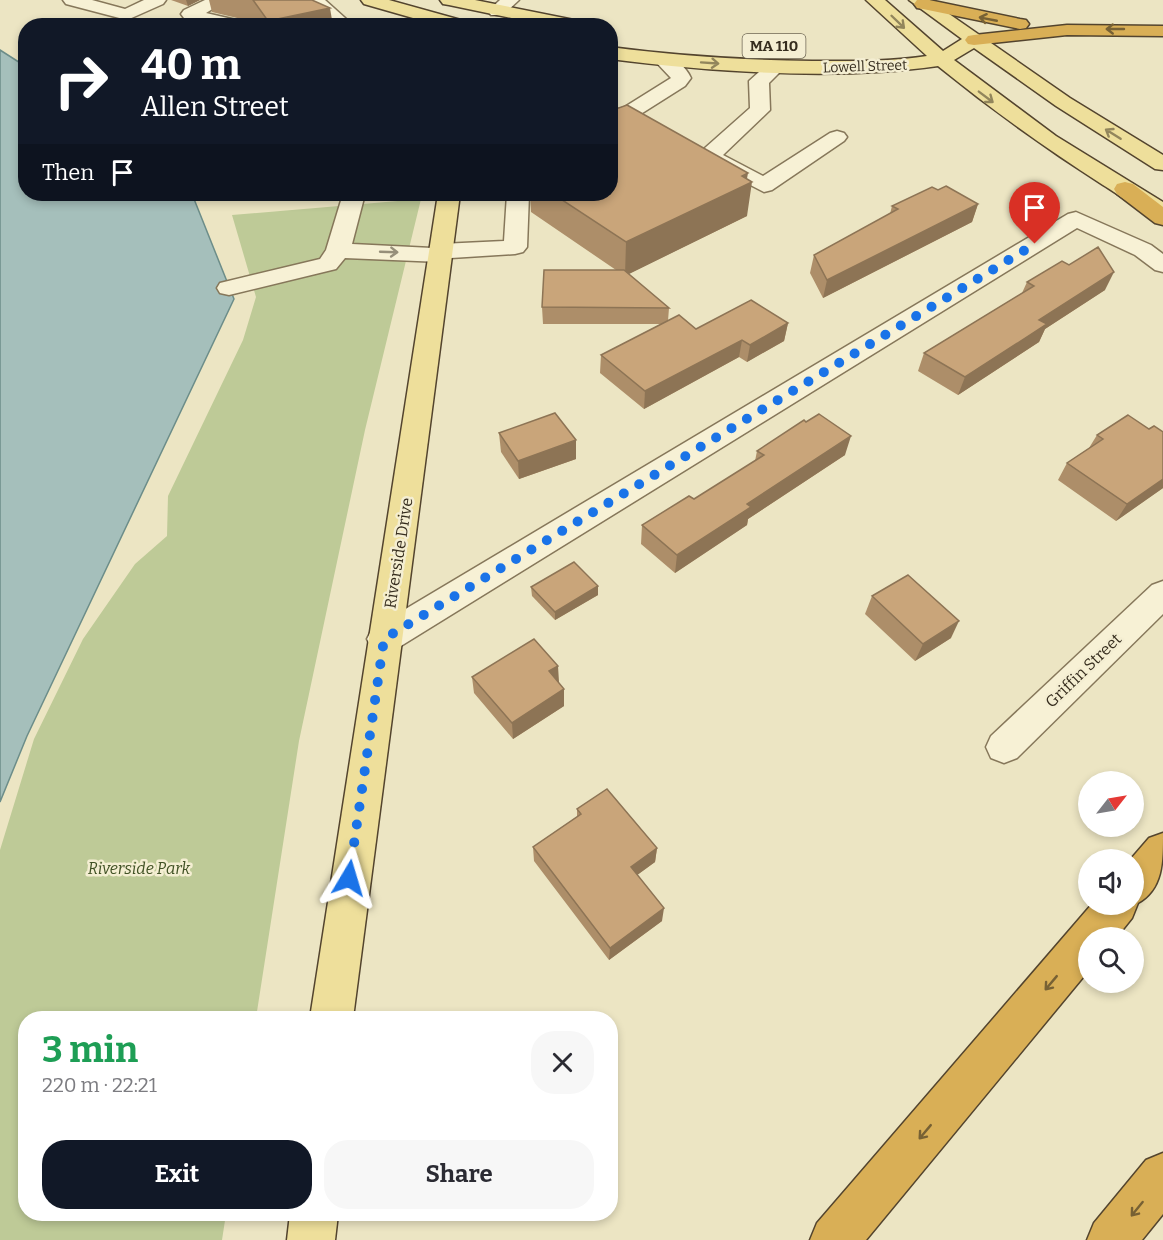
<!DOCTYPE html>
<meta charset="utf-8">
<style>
body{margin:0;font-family:Bitter,serif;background:#f7f7f7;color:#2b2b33;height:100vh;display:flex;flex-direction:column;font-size:22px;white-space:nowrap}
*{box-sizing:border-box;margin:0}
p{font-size:20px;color:#7c7c81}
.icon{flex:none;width:33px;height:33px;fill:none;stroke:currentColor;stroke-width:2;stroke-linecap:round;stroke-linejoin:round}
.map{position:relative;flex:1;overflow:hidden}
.drawer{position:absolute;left:18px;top:1011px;width:600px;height:210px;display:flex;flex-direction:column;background:#fff;border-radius:24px;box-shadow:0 3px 9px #0003}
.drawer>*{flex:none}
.hud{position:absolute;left:18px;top:18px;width:600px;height:183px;border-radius:24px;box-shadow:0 3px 9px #0003;background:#111827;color:#fff;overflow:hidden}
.needle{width:39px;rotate:59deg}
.controls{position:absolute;left:1078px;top:771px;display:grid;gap:12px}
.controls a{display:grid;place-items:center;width:66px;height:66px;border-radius:50%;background:#fff;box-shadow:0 3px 9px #0003;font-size:30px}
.pin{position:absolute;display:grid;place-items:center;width:51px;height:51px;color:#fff;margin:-62px -26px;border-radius:50% 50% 50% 0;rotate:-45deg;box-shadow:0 0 6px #0007}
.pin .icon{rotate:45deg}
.me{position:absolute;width:66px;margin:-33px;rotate:7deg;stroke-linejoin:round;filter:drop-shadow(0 0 4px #0008)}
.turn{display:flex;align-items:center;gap:21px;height:126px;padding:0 24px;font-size:27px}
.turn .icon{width:78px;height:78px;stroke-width:2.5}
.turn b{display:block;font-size:42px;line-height:51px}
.then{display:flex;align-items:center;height:57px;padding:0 24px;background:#0003;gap:12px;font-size:22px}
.round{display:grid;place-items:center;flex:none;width:63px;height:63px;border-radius:24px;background:#f7f7f7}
.summary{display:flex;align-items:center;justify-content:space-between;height:102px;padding:0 24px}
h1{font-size:36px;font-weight:700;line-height:45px;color:#1e9e55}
.cta{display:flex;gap:12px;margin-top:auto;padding:12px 24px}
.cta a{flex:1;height:69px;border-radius:24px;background:#111827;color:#fff;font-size:24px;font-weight:700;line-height:69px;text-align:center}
.cta a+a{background:#f7f7f7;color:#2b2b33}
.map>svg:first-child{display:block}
.green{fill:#beca97}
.water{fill:#a5bfbb;stroke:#6c8d89;stroke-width:1.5}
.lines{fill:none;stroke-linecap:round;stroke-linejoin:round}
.minor-casing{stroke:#86775a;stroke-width:3}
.major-casing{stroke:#53442e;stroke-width:3}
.highway-casing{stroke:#53442e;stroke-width:3}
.minor{fill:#f7f1d5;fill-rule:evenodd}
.major{fill:#eedf9b;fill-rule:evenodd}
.highway{fill:#d9af56;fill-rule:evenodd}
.wall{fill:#ad8e69}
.shaded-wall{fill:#8d7455}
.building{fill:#c9a57a;stroke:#8d7455;stroke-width:1.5}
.oneway{stroke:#776134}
.oneway2{stroke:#92865c}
.oneway3{stroke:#968f7a}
.route{stroke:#1a73e8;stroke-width:10;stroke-dasharray:0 18}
.labels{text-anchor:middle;stroke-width:5;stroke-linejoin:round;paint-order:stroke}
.far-street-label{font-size:14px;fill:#362d1e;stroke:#f4eed2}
.shield{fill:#f4eed2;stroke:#6f6754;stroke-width:1.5}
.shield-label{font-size:15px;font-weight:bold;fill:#362d1e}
.street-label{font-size:16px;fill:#362d1e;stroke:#f4eed2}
.park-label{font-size:16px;font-style:italic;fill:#415225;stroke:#f4eed2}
</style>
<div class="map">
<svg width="1163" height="1240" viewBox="0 0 1163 1240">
<rect width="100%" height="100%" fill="#ece5c3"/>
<path class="green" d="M 421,199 L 365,430 L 299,741 L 256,1018 L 26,1018 L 26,1214 L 226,1214 L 222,1240 L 0,1240 L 0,850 L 34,739 L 83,639 L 135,564 L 167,536 L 168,496 L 243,340 L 256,297 L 232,215 Z"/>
<path class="water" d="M 0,50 L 25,66 L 26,194 L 192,194 L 234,299 L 27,736 L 0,802 Z"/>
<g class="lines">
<g class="minor-casing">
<g id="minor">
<path d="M 63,0 L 92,0 L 125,9 L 144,0 L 166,0 L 163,4 L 127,20 L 66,4 Z"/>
<path d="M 205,0 L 227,0 L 206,13 L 245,22 L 248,26 L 215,26 L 184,18 L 181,14 L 184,10 Z"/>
<path d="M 300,0 L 325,0 L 354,26 L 334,26 Z"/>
<path d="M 500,0 L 519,0 L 503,15 L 491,15 L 488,11 Z"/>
<path d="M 663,54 C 674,57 686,67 691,78 L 685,86 L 636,117 L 610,123 L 610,111 L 623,108 L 671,78 L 654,60 L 656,56 Z"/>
<path d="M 776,61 L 783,63 L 785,67 L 769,83 L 770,110 L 723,155 L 763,176 L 830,133 L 837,131 L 844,133 L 847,137 L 844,141 L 772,190 L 764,192 L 702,160 L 697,155 L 750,108 L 749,81 L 769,63 Z"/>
<path d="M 343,194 L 365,194 L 352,244 L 432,248 L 441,244 L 504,241 L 507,194 L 529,194 L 527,247 L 523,252 L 515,254 L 451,258 L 441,262 L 345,258 L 336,269 L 229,295 L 220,293 L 217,288 L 220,283 L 320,259 L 326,250 Z"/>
<path d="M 1076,212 L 1151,245 L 1163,254 L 1163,272 L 1155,270 L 1135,255 L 1077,228 L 396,649 L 384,653 L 372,649 L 367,639 L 372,629 L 1068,214 Z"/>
<path d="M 1163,581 L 1163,614 L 1017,758 L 1004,763 L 991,758 L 986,747 L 991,736 L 1152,585 Z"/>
</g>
</g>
<g class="major-casing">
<g id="major">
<path d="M 361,0 L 389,0 L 468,22 L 471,26 L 441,26 L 364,4 Z"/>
<path d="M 440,0 L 475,0 L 579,21 L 588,26 L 550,26 L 449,5 L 443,4 Z"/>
<path d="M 866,0 L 885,0 L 943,51 L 962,39 L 909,0 L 929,0 L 1070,98 L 1163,155 L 1163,170 L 1155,169 L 1056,106 L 974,48 L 954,60 L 1056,136 L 1163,202 L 1163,218 C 1142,213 1121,196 1103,185 C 1045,148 991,109 938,66 C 835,81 714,72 610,59 L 610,47 C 678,56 745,60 812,61 C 851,61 889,62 927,56 Z"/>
<path d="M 438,194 L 460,194 L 353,1018 L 310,1018 Z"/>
<path d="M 290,1214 L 338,1214 L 335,1240 L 287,1240 Z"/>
</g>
</g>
<g class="highway-casing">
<g id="highway">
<path d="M 917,0 L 929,0 L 1020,19 L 1026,20 L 1029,24 L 1026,28 L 1020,29 L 923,9 L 917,8 L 914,4 Z"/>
<path d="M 1067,25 L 1163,26 L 1163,36 L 1067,35 L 974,45 L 968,44 L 965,40 L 968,36 L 974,35 Z"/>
<path d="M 1125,182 L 1133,184 L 1163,207 L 1163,225 L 1155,223 L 1117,194 L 1114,189 L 1117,184 Z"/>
<path d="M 1163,833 C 1163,862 1163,889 1138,903 L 1132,918 L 1116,938 L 1089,938 L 1089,970 L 866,1240 L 810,1240 L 817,1223 L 1092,904 L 1134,904 L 1134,860 L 1130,860 L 1149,838 Z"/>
<path d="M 1163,1153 L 1163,1214 L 1142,1240 L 1087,1240 L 1094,1223 L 1146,1160 Z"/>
</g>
</g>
<use href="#minor" class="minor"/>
<use href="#major" class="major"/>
<use href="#highway" class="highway"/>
</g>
<g class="wall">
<path d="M 171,0 L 200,0 L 188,6 Z"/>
<path d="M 209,0 L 312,0 L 333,26 L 260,26 L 258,23 L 212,12 Z"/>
<path d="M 747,179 L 747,216 L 628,274 L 669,308 L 668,321 L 696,329 L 788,323 L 784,341 L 747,362 L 739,357 L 644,409 L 600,373 L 601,355 L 661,324 L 543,324 L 542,307 L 616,270 L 531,212 L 530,194 L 610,194 Z"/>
<path d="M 938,190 L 978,204 L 972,222 L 823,298 L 810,273 L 814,255 L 890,214 L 892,206 Z"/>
<path d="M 1027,282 L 1105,290 L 1045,329 L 1039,342 L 958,395 L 918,371 L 924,353 L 1022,293 Z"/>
<path d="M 1128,415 L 1163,488 L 1116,521 L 1058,480 L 1067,463 L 1089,448 L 1097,435 Z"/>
<path d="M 499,433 L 576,459 L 519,479 L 501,452 Z"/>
<path d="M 757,451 L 845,455 L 748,519 L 747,525 L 675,573 L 641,544 L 642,525 L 694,499 L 755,461 Z"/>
<path d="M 531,587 L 598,595 L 555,620 L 532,596 Z"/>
<path d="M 872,596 L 951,638 L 915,661 L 865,614 Z"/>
<path d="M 558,666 L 558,683 L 564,689 L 564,706 L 513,739 L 474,693 L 472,677 Z"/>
<path d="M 577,809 L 657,848 L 655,862 L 637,875 L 662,921 L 609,960 L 534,861 L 533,847 L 577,817 Z"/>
</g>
<g class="shaded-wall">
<path d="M 186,0 L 200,0 L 188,6 Z"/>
<path d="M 330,8 L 333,26 L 270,26 L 268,21 Z"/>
<path d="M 748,173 L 746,184 L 752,182 L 747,216 L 625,276 L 626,242 Z"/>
<path d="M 978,204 L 972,222 L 823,298 L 827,280 Z"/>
<path d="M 1114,272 L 1105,290 L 1045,329 L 1039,342 L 958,395 L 965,377 L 1039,320 Z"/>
<path d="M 788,323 L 784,341 L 747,362 L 750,345 Z"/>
<path d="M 742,340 L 739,357 L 644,409 L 645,391 Z"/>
<path d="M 851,436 L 845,455 L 748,519 L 747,525 L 675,573 L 677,555 L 747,504 Z"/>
<path d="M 576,440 L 576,459 L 519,479 L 518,461 Z"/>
<path d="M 1163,479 L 1163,488 L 1116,521 L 1127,504 Z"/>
<path d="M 598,586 L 598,595 L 555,620 L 555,612 Z"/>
<path d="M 959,621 L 951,638 L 915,661 L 923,644 Z"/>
<path d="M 558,666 L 559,682 L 550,688 L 549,671 Z"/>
<path d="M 564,689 L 564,706 L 513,739 L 512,723 Z"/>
<path d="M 657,848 L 655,862 L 629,881 L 631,867 Z"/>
<path d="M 664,908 L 662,921 L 609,960 L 610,948 Z"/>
</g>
<g class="building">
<path d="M 253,0 L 312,0 L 330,8 L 268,21 Z"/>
<path d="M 627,105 L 748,173 L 742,176 L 752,182 L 626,242 L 553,194 L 610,194 L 610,111 Z"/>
<path d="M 946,186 L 978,204 L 827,280 L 814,255 L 898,209 L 892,206 L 932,187 L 938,190 Z"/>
<path d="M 1098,247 L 1114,272 L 1039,320 L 1047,324 L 965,377 L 924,353 L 1034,286 L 1027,282 L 1062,261 L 1069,265 Z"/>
<path d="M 544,270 L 624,270 L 669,308 L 542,307 Z"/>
<path d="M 751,300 L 788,323 L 750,345 L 742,340 L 645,391 L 601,355 L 679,315 L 696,329 Z"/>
<path d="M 555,413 L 576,440 L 518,461 L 499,433 Z"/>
<path d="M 819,414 L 851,436 L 747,504 L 751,507 L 677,555 L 642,525 L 689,496 L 694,499 L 764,455 L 757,451 L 804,420 L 806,422 Z"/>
<path d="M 1128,415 L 1149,429 L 1154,426 L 1163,432 L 1163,479 L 1127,504 L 1067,463 L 1103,439 L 1097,435 Z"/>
<path d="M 574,562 L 598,586 L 555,612 L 531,587 Z"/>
<path d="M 908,575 L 959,621 L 923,644 L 872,596 Z"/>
<path d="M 534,639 L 558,666 L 549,671 L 564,689 L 512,723 L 472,677 Z"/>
<path d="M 607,789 L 657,848 L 631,867 L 664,908 L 610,948 L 533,847 L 581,814 L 577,809 Z"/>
</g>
<defs><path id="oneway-shaft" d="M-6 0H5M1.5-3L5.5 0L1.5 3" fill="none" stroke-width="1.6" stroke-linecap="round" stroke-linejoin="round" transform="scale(1.5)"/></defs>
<g class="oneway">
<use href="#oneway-shaft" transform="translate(988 19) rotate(-169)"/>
<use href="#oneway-shaft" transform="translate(1115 29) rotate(-180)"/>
<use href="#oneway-shaft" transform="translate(1051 983) rotate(130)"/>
<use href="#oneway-shaft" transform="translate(925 1132) rotate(130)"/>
<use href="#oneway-shaft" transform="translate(1137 1209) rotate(129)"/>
</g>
<g class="oneway2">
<use href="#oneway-shaft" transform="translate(898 22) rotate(44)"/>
<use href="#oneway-shaft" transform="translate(710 63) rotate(4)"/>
<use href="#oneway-shaft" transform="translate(986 97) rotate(37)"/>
<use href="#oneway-shaft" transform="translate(1113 134) rotate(-148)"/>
</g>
<use class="oneway3" href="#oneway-shaft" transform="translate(389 252) rotate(2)"/>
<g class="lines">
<path class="route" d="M 349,878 L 384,639 L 1035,244"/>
</g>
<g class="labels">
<g class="far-street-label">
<text transform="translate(865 66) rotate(-2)" y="5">Lowell Street</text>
</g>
<rect class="shield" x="742.5" y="34" width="63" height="24" rx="4.5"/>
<g class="shield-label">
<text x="774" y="51">MA 110</text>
</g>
<g class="street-label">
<text transform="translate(398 553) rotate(-81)" y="6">Riverside Drive</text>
<text transform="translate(1083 670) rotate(-44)" y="6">Griffin Street</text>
</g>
<g class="park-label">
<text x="139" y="874">Riverside Park</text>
</g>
</g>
</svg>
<div class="controls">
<a><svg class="needle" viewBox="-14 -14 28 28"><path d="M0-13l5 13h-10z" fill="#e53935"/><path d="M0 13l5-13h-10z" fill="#7c7c81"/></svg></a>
<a><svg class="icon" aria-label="sound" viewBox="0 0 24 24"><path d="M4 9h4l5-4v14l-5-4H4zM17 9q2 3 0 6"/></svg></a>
<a><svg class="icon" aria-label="search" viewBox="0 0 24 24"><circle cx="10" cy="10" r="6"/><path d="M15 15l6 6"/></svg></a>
</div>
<div class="pin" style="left:1035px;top:244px;background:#d93025"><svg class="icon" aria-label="arrive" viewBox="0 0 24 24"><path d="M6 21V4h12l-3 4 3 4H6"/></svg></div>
<svg class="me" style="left:349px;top:878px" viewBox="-20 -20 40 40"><path d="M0-17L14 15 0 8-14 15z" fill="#1a73e8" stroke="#fff" stroke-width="4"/></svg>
<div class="hud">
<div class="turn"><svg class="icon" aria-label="right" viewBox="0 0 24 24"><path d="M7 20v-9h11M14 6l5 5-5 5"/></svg><div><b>40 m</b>Allen Street</div></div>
<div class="then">Then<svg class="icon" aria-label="arrive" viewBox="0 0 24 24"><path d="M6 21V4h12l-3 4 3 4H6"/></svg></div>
</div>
<section class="drawer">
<div class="summary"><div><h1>3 min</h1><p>220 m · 22:21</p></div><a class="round"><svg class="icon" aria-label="close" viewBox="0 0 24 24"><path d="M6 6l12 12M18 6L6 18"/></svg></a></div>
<div class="cta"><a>Exit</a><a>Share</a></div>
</section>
</div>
